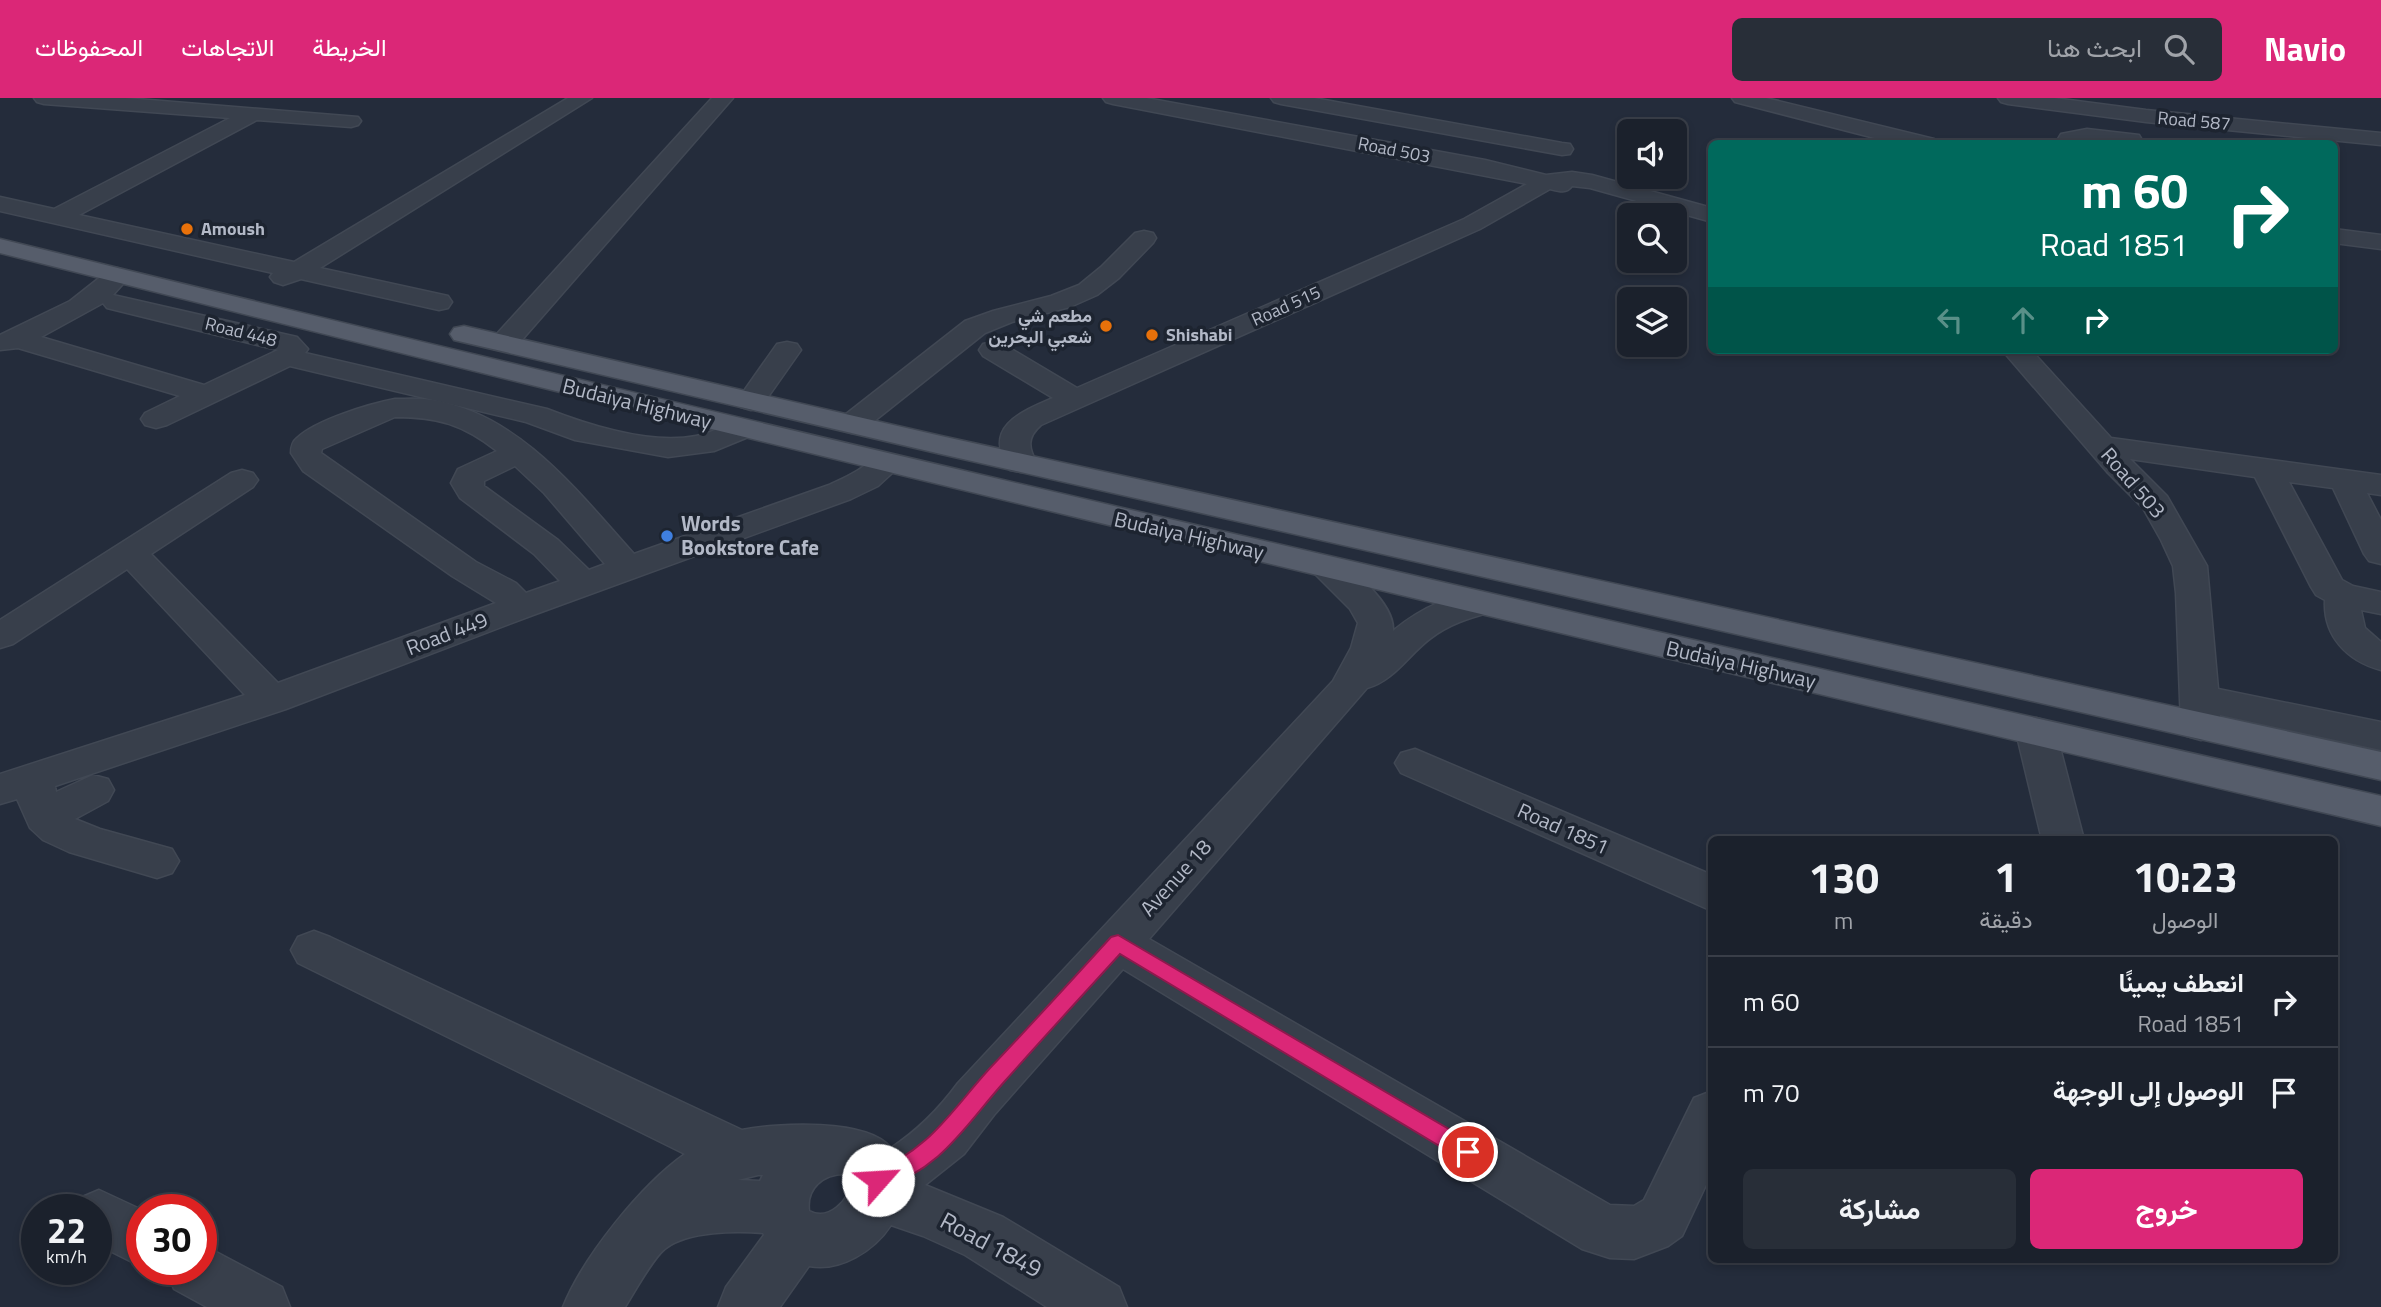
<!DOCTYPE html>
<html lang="ar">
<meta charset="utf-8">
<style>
body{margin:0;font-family:"Titillium Web",Vazirmatn,sans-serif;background:#282e38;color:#f1f3f6;direction:rtl;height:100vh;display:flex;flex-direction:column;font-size:26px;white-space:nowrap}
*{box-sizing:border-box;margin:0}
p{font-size:23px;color:#a0a3a9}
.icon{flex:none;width:38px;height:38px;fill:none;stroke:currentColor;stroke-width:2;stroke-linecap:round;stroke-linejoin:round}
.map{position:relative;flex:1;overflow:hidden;direction:ltr}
.drawer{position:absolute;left:1708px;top:738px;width:630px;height:427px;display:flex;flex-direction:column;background:#1b212c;border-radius:10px;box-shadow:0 4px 10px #0003,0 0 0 2px #393e48;direction:rtl}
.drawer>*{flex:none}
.guide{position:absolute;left:1708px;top:42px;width:630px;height:214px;border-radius:10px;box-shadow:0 4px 10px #0003,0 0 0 2px #393e48;direction:rtl;background:#00695c;color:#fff;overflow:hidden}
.tools{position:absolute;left:1617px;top:21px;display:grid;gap:14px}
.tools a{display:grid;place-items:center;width:70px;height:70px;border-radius:10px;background:#1b212c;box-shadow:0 4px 10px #0003,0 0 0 2px #393e48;font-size:35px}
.speed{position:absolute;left:21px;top:1096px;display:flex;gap:14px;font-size:35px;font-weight:700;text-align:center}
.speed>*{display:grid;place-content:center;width:91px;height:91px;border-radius:50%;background:#1b212c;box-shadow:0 4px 10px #0003,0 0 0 2px #393e48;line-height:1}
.speed small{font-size:18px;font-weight:400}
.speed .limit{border:10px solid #d22;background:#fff;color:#111}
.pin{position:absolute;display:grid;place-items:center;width:60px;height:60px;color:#fff;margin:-30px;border:4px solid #fff;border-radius:50%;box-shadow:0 2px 7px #0007}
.me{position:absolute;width:77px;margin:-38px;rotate:64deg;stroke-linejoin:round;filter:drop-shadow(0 0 5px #0008)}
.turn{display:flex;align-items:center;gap:24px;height:147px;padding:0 35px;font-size:32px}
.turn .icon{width:91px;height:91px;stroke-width:2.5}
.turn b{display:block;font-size:49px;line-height:60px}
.lanes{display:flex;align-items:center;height:66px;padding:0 35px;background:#0003;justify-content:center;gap:35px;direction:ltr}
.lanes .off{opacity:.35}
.eta{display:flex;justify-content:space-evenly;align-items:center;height:119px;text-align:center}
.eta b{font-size:42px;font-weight:700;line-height:49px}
.button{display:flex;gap:14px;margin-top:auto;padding:14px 35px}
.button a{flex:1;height:80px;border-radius:10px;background:#db2777;color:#fff;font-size:28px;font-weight:700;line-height:80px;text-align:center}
.button a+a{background:#282e38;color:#f1f3f6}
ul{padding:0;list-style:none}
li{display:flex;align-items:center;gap:21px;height:91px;padding:0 35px;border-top:2px solid #393e48}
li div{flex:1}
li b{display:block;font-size:26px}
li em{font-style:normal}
header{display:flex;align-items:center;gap:42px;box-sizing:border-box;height:98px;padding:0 35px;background:#db2777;color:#fff}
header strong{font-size:33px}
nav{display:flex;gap:38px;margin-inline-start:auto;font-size:24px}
.search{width:490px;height:63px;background:#282e38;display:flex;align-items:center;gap:18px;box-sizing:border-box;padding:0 24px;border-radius:10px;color:#a0a3a9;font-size:26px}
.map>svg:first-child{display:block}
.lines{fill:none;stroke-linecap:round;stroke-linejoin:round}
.minor-casing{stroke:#414854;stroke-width:3}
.major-casing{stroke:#414854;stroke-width:3}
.minor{fill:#383f4b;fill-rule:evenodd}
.major{fill:#565d6b;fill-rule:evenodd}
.route{fill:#db2777;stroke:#8e194d;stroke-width:2}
.food-dot{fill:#e8710a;stroke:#1d2430;stroke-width:2.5}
.shop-dot{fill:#3f7fe0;stroke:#1d2430;stroke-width:2.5}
.labels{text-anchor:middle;stroke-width:7;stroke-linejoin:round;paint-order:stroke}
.far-street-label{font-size:18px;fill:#b3b9c7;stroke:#1d2430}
.far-poi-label{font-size:18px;font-weight:bold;fill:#b3b9c7;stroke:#1d2430;text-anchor:start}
.street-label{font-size:21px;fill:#b3b9c7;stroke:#1d2430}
.poi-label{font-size:21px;font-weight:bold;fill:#b3b9c7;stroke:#1d2430;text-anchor:start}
.near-street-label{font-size:24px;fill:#b3b9c7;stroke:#1d2430}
</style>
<header>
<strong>Navio</strong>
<div class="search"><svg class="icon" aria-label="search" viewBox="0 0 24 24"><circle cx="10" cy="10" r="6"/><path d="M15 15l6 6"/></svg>ابحث هنا</div>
<nav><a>الخريطة</a><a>الاتجاهات</a><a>المحفوظات</a></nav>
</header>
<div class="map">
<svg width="2381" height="1209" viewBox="0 0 2381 1209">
<rect width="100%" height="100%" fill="#242c3b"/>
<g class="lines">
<g class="minor-casing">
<g id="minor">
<path d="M 34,0 L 125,0 L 358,19 L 361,23 L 358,27 L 351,29 L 257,22 L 79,117 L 294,164 L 568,0 L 592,0 L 320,170 L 448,198 L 452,204 L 448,210 L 439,212 L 301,181 L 283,187 L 274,184 L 270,179 L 273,175 L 0,113 L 0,99 L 54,111 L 230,20 L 44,6 L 37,4 Z"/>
<path d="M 712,0 L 733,0 L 514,251 L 504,253 L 494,251 L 490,245 L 494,239 Z"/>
<path d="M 1103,0 L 1146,0 L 1485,62 L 1546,77 L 1572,74 L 1592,77 L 1712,110 L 1712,124 L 1590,90 L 1572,88 C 1566,96 1558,93 1550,91 L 1480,131 L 1041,327 C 1027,339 1028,350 1037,365 L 1032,372 L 1021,374 L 1010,372 C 981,330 1020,314 1053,300 L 983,258 L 979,252 L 983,246 L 993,244 L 1003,246 L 1077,290 L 1464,121 L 1527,86 L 1113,6 L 1106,4 Z"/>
<path d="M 1271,0 L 1314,0 L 1562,45 L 1570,46 L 1573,51 L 1570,56 L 1562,57 L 1281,6 L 1274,4 Z"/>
<path d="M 1732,0 L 1766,0 L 1934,41 L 1936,46 L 1898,46 L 1735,4 Z"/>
<path d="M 1998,0 L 2054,0 L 2146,12 L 2381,35 L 2381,47 L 2146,24 L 2008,6 L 2001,4 Z"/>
<path d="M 2087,31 L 2139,37 L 2142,42 L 2139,46 L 2087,43 L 2061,46 L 2058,41 L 2061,36 Z"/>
<path d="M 2334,131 L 2381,137 L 2381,151 L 2334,145 Z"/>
<path d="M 1144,133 L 1153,135 L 1156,140 L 1153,145 L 1119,180 L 1097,197 L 1070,209 L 1012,224 L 985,235 L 863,332 L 852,335 L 841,332 L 837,326 L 841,320 L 965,223 L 993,213 L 1051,198 L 1079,187 L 1101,169 L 1135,135 Z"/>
<path d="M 117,170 L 126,173 L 130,178 L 113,197 L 297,239 L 308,251 L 305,255 L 547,311 C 588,327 651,347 696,338 C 716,335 731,319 753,325 L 757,331 L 753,337 L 714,353 L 668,359 L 575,342 L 526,324 L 290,268 L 167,327 L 156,330 L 145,327 L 141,321 L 145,315 L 180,298 L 18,250 L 0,252 L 0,237 L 70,203 L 108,173 ZM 103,205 L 107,210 L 278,252 L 204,287 L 41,239 Z"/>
<path d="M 787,244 L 797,246 L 801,252 L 761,309 L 751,312 L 741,309 L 736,303 L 741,297 L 777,246 Z"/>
<path d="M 2002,252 L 2031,252 L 2111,340 L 2381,377 L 2381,397 L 2367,395 L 2381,422 L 2381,466 L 2369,463 L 2364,456 L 2333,390 L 2289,384 L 2342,482 L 2353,488 L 2381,494 L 2381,516 L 2361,512 L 2365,530 L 2381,544 L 2381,572 C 2347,563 2323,538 2325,502 L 2316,497 L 2311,489 L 2255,379 L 2130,361 L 2167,398 L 2207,468 L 2218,591 L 2381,624 L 2381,652 L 2220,617 L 2221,628 L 2215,638 L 2201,642 L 2187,638 L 2181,628 L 2176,495 L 2173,468 L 2161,442 L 2143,410 L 2108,375 Z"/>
<path d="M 395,301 C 407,301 421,300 433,302 C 520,317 578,394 634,456 L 829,387 C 837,383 847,379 855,374 C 871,365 877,354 897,359 L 902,366 L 878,388 L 851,401 L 533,517 L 286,611 L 55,688 L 56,694 L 93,677 L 108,681 L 114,692 L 108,703 L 75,721 L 100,731 L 172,751 L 179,763 L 172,775 L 157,780 L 69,754 L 43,742 L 30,730 L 17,701 L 0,706 L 0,676 L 245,597 L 127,471 L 13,546 L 0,550 L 0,522 L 231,375 L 242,372 L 253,375 L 258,382 L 253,389 L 151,456 L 278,585 L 496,505 L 452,478 L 303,373 L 291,355 C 291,349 292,344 297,340 C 316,322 369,306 395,301 ZM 395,319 C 438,319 462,326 497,353 L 458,371 L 451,385 L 460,400 L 534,456 L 560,483 L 526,495 L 516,485 L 476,464 L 321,355 L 322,351 ZM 515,368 L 544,395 L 605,466 L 589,472 L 558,442 L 484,388 L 484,383 Z"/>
<path d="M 1327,461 C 1351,467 1395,506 1393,533 C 1418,512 1458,490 1491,498 L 1496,506 L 1491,514 C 1469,520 1449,526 1431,540 C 1409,556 1394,583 1367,590 L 1149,841 L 1610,1107 L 1634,1108 L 1644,1102 L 1694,1000 L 1712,993 L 1712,1074 L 1682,1138 L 1668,1148 L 1634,1161 L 1610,1160 L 1582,1151 L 1123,871 L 994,1017 L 964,1056 L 925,1087 L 1003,1119 L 1119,1189 L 1127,1209 L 1047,1209 L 965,1157 L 923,1138 L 891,1127 C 874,1153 840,1174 809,1168 L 780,1209 L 718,1209 L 726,1189 L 764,1137 L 763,1135 C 736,1133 689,1133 666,1150 C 654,1158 634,1195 625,1209 L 563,1209 C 583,1159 641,1087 685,1056 L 298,865 L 291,852 L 298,839 L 314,833 L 330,839 L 742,1032 C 776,1025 868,1020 891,1050 C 918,1032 939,1011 958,985 L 1333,583 L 1351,550 L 1358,525 L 1350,511 L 1310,471 L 1315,464 ZM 845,1076 L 852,1084 C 849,1102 829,1124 809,1113 C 806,1090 823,1076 845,1076 ZM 758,1077 L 763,1077 L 760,1083 L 738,1082 Z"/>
<path d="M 2036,620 L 2050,624 L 2056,634 L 2084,742 L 2042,742 L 2016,634 L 2022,624 Z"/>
<path d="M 1415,651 L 1712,777 L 1712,813 L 1401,675 L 1395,665 L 1401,655 Z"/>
<path d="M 99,1092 L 142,1112 L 142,1169 L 96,1146 L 96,1111 L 75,1111 L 80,1100 Z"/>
<path d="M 201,1146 L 282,1189 L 290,1209 L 207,1209 L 174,1191 L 166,1171 L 201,1171 Z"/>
</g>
</g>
<g class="major-casing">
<g id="major">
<path d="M 0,141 C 791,336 1586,519 2381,698 L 2381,728 C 1586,542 792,354 0,155 Z"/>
<path d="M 464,228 L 941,338 L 2381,654 L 2381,682 L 941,356 L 454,242 L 450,236 L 454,230 Z"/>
</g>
</g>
<use href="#minor" class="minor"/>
<use href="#major" class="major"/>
</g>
<path class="route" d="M 1118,837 L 1476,1047 L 1479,1054 L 1476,1061 L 1468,1064 L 1461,1061 L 1120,856 C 1082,898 1043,940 1005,983 C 963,1030 943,1070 878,1092 L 871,1089 L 867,1082 L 871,1075 C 930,1052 950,1014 990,970 C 1031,927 1071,883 1111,839 Z"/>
<g class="food-dot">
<circle cx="187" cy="131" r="7"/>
<circle cx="1106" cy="228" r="7"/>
<circle cx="1152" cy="237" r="7"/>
</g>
<circle class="shop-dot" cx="667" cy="438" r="7"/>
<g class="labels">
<g class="far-street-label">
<text transform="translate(2194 23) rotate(5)" y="6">Road 587</text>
<text transform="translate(1394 52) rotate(11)" y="6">Road 503</text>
<text transform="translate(1286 208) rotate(-24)" y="6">Road 515</text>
<text transform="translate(241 234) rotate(14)" y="6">Road 448</text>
</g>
<g class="far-poi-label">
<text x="201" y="137">Amoush</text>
<text x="1092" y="224" text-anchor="end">مطعم شي<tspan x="1092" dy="21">شعبي البحرين</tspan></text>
<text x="1166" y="243">Shishabi</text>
</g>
<g class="street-label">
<text transform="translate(637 306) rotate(14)" y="7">Budaiya Highway</text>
<text transform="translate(2133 385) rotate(49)" y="7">Road 503</text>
<text transform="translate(1189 438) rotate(13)" y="7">Budaiya Highway</text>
<text transform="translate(447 536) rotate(-21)" y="7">Road 449</text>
<text transform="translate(1741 567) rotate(13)" y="7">Budaiya Highway</text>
<text transform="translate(1563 731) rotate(24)" y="7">Road 1851</text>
<text transform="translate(1176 780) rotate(-48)" y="7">Avenue 18</text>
</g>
<g class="poi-label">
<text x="681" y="433">Words<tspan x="681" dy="24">Bookstore Cafe</tspan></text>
</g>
<g class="near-street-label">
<text transform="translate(991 1147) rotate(28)" y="8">Road 1849</text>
</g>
</g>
</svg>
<div class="tools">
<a><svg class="icon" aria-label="sound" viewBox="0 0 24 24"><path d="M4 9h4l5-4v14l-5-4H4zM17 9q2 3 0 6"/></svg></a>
<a><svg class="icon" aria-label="search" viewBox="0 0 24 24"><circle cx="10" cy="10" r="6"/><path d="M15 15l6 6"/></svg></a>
<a><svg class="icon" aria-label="layers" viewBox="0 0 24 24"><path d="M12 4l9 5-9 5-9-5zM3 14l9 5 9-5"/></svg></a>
</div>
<div class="speed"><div>22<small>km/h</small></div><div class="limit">30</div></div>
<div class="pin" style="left:1468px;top:1054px;background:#d93025"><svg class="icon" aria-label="arrive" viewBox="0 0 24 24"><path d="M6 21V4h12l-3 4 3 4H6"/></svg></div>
<svg class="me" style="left:878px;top:1082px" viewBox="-20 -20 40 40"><circle r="19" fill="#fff"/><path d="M0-13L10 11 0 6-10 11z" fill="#db2777"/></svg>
<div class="guide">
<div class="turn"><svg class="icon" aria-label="right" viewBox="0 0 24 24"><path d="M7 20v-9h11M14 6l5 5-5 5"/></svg><div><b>60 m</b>Road 1851</div></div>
<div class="lanes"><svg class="icon off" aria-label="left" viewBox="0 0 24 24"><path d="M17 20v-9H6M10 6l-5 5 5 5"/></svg><svg class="icon off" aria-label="ahead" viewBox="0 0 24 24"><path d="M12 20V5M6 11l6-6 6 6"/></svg><svg class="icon" aria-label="right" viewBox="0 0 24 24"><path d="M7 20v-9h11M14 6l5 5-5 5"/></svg></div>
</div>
<section class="drawer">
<div class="eta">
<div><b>10:23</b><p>الوصول</p></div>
<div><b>1</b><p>دقيقة</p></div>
<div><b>130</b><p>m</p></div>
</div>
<ul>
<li><svg class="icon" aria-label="right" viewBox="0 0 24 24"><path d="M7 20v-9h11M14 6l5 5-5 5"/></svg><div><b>انعطف يمينًا</b><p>Road 1851</p></div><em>60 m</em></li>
<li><svg class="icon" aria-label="arrive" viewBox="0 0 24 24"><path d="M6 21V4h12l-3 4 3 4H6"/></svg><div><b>الوصول إلى الوجهة</b></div><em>70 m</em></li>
</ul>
<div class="button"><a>خروج</a><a>مشاركة</a></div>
</section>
</div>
